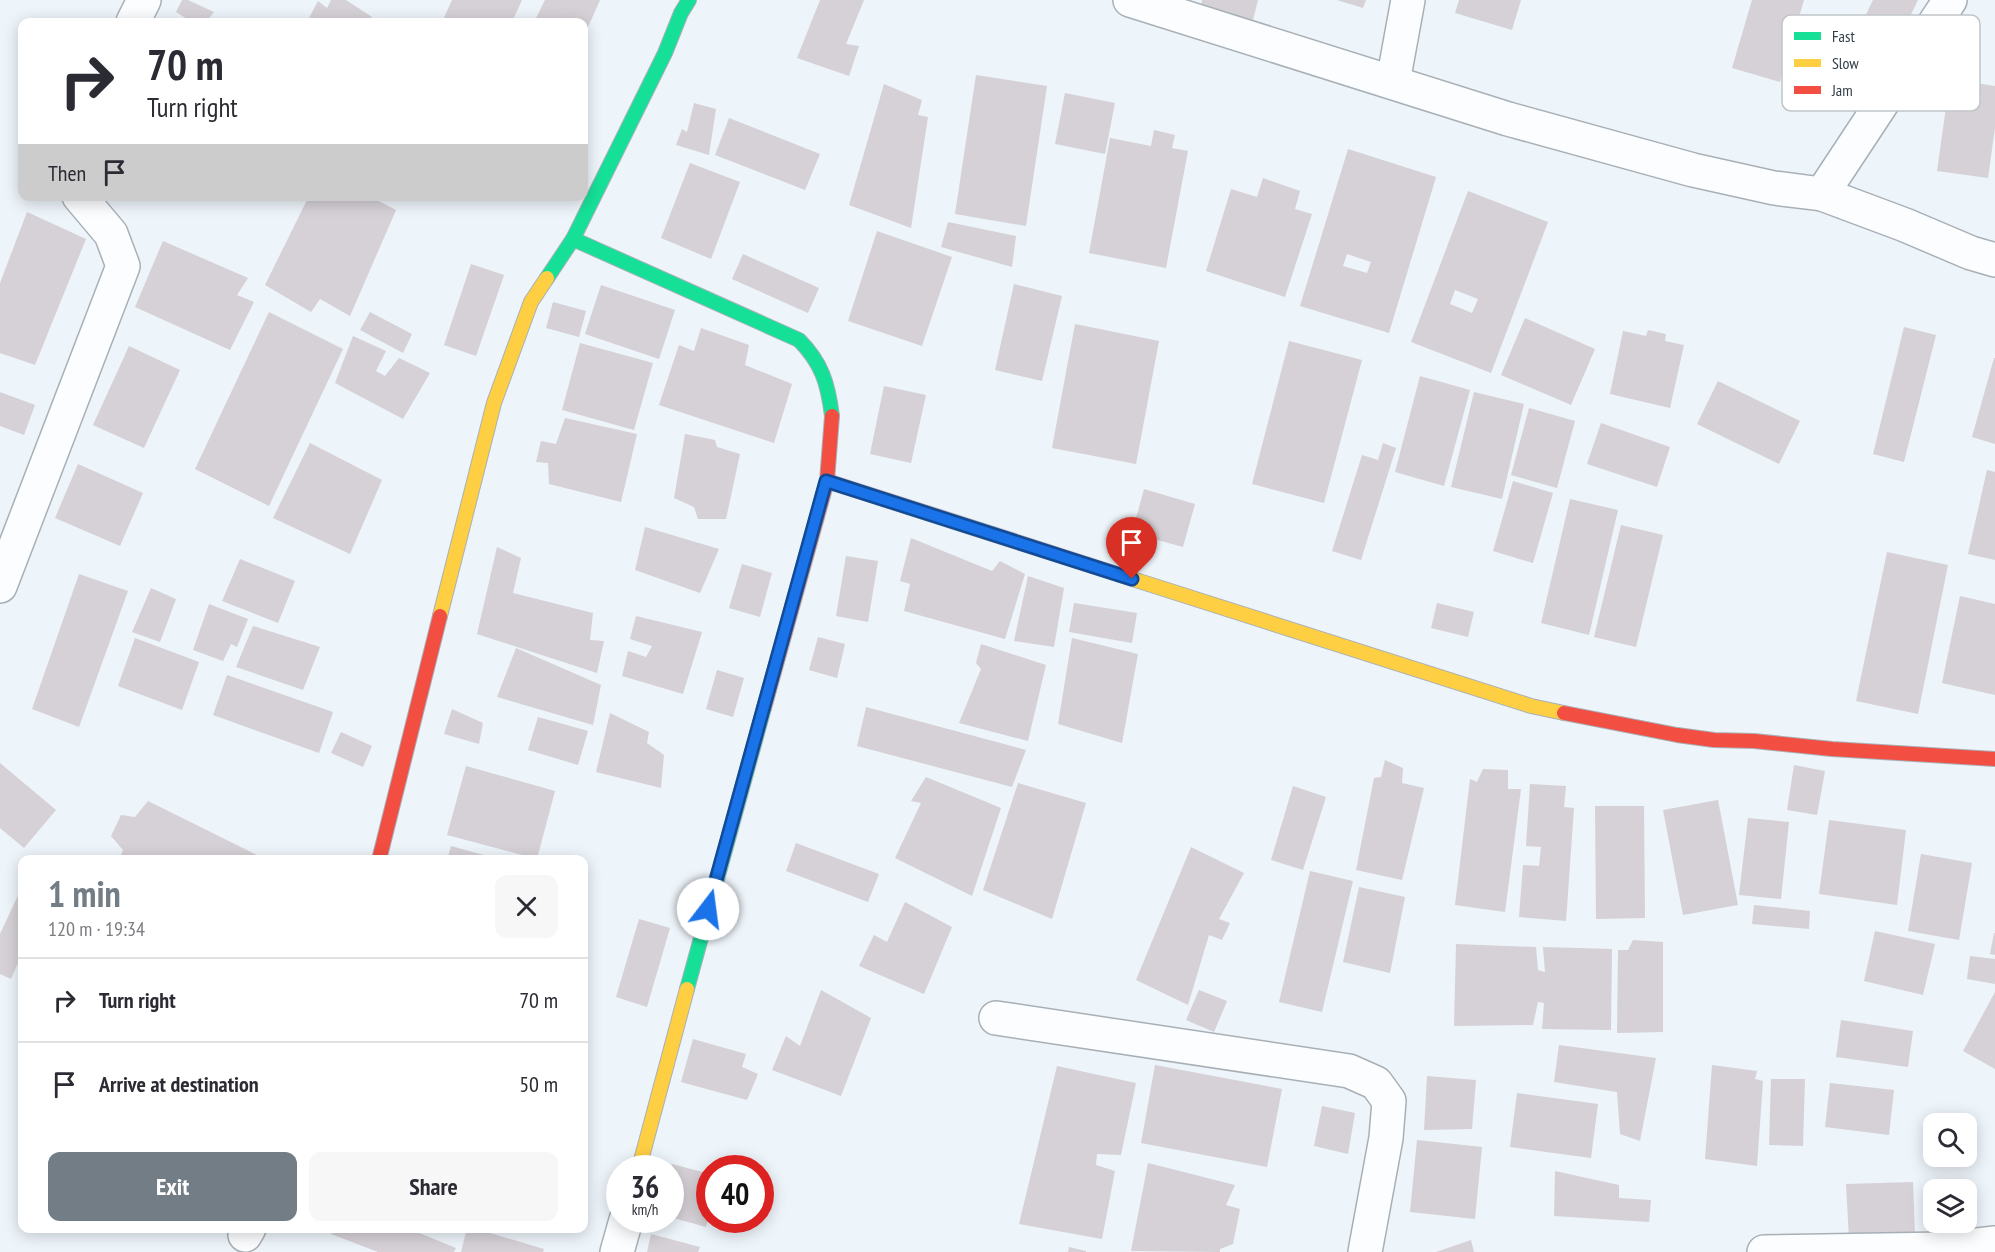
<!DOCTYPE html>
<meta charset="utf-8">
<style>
body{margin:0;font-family:"PT Sans Narrow",sans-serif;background:#f7f7f7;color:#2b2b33;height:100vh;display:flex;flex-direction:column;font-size:22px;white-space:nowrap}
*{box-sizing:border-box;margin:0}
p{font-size:20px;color:#7c7c81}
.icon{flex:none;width:33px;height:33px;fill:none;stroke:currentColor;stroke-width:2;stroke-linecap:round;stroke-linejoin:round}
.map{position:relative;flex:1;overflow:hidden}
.details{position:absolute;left:18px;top:855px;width:570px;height:378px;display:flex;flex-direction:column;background:#fff;border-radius:12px;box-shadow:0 3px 15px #0003}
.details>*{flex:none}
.banner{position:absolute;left:18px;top:18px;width:570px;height:183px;border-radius:12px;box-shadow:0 3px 15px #0003;background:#fff;color:#2b2b33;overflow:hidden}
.tools{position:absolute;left:1923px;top:1113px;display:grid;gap:12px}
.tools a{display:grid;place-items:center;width:54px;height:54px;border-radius:12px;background:#fff;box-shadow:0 3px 15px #0003;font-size:30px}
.speed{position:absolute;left:606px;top:1155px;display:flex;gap:12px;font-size:30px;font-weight:700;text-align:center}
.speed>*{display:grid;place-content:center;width:78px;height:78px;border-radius:50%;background:#fff;box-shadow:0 3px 15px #0003;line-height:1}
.speed small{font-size:15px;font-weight:400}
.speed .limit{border:9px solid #d22;background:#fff;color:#111}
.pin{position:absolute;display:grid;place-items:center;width:51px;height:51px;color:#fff;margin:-62px -26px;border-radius:50% 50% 50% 0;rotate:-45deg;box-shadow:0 0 6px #0007}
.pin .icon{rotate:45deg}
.me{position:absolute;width:66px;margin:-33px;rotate:15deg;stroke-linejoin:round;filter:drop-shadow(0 0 4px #0008)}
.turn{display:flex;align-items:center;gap:21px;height:126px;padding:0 30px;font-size:27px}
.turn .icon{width:78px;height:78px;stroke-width:2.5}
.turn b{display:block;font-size:42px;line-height:51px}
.then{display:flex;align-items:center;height:57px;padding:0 30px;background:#0003;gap:12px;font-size:22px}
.round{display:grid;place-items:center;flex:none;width:63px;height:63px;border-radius:12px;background:#f7f7f7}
.summary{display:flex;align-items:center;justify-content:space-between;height:102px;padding:0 30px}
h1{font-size:36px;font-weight:700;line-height:45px;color:#727d86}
.button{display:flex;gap:12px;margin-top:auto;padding:12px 30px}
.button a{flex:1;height:69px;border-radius:12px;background:#727d86;color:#fff;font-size:24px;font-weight:700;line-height:69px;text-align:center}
.button a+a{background:#f7f7f7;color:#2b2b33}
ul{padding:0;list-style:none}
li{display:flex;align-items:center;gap:18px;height:84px;padding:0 30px;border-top:2px solid #e1e1e2}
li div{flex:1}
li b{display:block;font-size:22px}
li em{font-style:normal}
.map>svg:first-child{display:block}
.building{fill:#d5d1d6;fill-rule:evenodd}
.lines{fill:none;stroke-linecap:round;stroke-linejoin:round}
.street-casing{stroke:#a8b0b7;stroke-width:36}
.fast-casing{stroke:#a8b0b7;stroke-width:16}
.slow-casing{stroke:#a8b0b7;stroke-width:16}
.jam-casing{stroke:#a8b0b7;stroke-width:16}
.street{stroke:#fcfdfe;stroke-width:33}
.fast{stroke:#16e098;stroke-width:14}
.slow{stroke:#ffcf43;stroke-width:14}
.jam{stroke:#f24e42;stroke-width:14}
.route-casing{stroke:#114b97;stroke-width:15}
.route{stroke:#1a73e8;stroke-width:10}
.key{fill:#fff;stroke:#c1c5c8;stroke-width:1.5}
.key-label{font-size:16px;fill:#303d47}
</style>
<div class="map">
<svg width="1995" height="1252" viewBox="0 0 1995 1252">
<rect width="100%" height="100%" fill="#edf4fa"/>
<g class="building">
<path d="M 182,0 L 188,0 L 214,12 L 206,22 L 192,22 L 176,12 Z"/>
<path d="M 331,0 L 346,0 L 372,17 L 369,22 L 307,22 L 318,1 L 327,8 Z"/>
<path d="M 452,0 L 522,0 L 512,22 L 442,22 Z"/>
<path d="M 545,0 L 600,0 L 584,36 L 584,22 L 534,22 Z"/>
<path d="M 820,0 L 864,0 L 846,44 L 859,46 L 849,76 L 797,58 Z"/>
<path d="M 1202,0 L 1258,0 L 1253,20 L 1201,6 Z"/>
<path d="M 1337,0 L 1366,0 L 1363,8 Z"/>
<path d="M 1459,0 L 1521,0 L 1512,30 L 1455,13 Z"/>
<path d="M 1752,0 L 1804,0 L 1780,82 L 1732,68 Z"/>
<path d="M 1873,0 L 1918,0 L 1900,37 L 1864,19 Z"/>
<path d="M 976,75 L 1047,86 L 1026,226 L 955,214 Z"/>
<path d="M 1950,79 L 1995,86 L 1995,128 L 1988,178 L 1937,171 Z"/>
<path d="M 884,84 L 922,100 L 918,115 L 928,117 L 911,228 L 849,205 Z"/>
<path d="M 1065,93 L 1115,103 L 1105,154 L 1055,144 Z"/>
<path d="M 694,103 L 716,109 L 709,155 L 676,145 L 682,129 L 687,132 Z"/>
<path d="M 729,118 L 820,154 L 805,190 L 715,155 Z"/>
<path d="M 1154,130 L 1175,135 L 1172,148 L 1188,151 L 1166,268 L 1089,253 L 1110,138 L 1151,146 Z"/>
<path d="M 1348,149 L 1436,177 L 1389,333 L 1300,306 ZM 1347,254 L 1371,262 L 1367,273 L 1343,266 Z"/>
<path d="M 690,163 L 740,182 L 711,259 L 661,238 Z"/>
<path d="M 1263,178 L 1300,191 L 1295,209 L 1312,214 L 1285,297 L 1206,271 L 1231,189 L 1257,197 Z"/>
<path d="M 1468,191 L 1548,222 L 1491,373 L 1411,342 ZM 1455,290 L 1478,299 L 1472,313 L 1450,304 Z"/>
<path d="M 309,196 L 369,196 L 396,210 L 350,316 L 320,299 L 311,312 L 265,285 Z"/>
<path d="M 27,212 L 86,239 L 35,365 L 0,353 L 0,283 Z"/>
<path d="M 948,222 L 1016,236 L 1012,267 L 941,247 Z"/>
<path d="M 877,231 L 952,257 L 922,346 L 848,321 Z"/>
<path d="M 163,241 L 248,278 L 237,295 L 254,302 L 230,350 L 135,307 Z"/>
<path d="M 743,254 L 819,288 L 808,313 L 732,279 Z"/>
<path d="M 471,264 L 504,275 L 476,356 L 444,345 Z"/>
<path d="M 1014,284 L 1062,296 L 1042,381 L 995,370 Z"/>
<path d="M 601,285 L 675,310 L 659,359 L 585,334 Z"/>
<path d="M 553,302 L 586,311 L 579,337 L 546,328 Z"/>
<path d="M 269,312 L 343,349 L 269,506 L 195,469 Z"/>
<path d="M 370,312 L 412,334 L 403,353 L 360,330 Z"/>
<path d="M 1525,318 L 1595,349 L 1571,405 L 1501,375 Z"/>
<path d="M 1075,324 L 1159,341 L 1136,464 L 1052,448 Z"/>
<path d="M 1904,327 L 1936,335 L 1904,462 L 1873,454 Z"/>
<path d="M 701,328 L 749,345 L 745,365 L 792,384 L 774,443 L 659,405 L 679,345 L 694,351 Z"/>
<path d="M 1648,330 L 1666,334 L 1665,341 L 1684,345 L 1670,408 L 1610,394 L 1623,331 L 1646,336 Z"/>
<path d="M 353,336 L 386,351 L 376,371 L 385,376 L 399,358 L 430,373 L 403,419 L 335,383 Z"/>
<path d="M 1289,341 L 1362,360 L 1324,503 L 1252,484 Z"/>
<path d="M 580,343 L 653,363 L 634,430 L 562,410 Z"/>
<path d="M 129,346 L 180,370 L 144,448 L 93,425 Z"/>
<path d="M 1994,358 L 1995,358 L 1995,444 L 1972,437 Z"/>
<path d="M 1420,376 L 1470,390 L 1444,486 L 1395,472 Z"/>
<path d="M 1718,381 L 1800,421 L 1779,464 L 1697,424 Z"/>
<path d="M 884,386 L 926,395 L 911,463 L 870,454 Z"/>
<path d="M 0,392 L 35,405 L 24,435 L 0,426 Z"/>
<path d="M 1474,392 L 1524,404 L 1502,499 L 1451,487 Z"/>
<path d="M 1529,408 L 1575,421 L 1557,488 L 1511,475 Z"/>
<path d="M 565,418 L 637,434 L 621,502 L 549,484 L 548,463 L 536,462 L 541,441 L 556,444 Z"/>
<path d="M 1601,423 L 1670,447 L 1657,487 L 1587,464 Z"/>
<path d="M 685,434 L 715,440 L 717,447 L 740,454 L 726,519 L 698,519 L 694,507 L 674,498 Z"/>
<path d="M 310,443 L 382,480 L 350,554 L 273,518 Z"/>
<path d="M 1383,443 L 1396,448 L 1361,560 L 1332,551 L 1362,455 L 1378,460 Z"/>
<path d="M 78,464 L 143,493 L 120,546 L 55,518 Z"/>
<path d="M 1987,470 L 1995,472 L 1995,560 L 1968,554 Z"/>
<path d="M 1513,481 L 1553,493 L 1533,563 L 1493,551 Z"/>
<path d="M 1144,489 L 1195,504 L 1183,547 L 1132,533 Z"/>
<path d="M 1570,499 L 1618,510 L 1589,635 L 1541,623 Z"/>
<path d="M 1621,525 L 1663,535 L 1636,647 L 1594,637 Z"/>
<path d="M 645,527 L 719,549 L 700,593 L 635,570 Z"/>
<path d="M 911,538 L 992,571 L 1000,561 L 1025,574 L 1005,639 L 904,611 L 910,584 L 900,581 Z"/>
<path d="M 497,547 L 521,558 L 513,593 L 593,613 L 590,640 L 604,641 L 597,673 L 477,634 Z"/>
<path d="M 1887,552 L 1948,565 L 1918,714 L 1856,701 Z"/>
<path d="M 846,556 L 878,561 L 868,622 L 836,616 Z"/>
<path d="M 240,559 L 295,581 L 278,623 L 222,601 Z"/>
<path d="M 742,564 L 772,573 L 760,617 L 729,608 Z"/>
<path d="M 79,574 L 128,591 L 79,727 L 32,709 Z"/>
<path d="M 1028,576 L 1064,588 L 1054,647 L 1014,641 Z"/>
<path d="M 151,588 L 176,599 L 160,642 L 132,632 Z"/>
<path d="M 1960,596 L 1995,604 L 1995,695 L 1942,683 Z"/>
<path d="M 1074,603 L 1137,613 L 1132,643 L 1069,632 Z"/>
<path d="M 1437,603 L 1474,612 L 1468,637 L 1431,628 Z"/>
<path d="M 209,604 L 248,619 L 237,647 L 231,644 L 223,661 L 193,650 Z"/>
<path d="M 636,616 L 702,632 L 683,694 L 622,676 L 628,651 L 646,657 L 652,646 L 630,639 Z"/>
<path d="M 253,626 L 320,647 L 303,690 L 236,667 Z"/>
<path d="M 818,637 L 845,644 L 837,678 L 809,670 Z"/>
<path d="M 135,638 L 199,662 L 182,710 L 118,686 Z"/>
<path d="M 1072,638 L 1138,654 L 1122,743 L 1058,724 Z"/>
<path d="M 981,644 L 1046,665 L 1028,741 L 959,723 L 981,669 L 976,663 Z"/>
<path d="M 516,648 L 601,685 L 593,725 L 497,697 Z"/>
<path d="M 717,670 L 744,678 L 733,717 L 706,709 Z"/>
<path d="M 227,675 L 333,712 L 319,753 L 213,715 Z"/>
<path d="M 866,707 L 1026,750 L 1012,787 L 857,746 Z"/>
<path d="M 452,709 L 483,723 L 479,744 L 444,734 Z"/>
<path d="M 610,713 L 649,732 L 647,743 L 664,755 L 661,788 L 596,772 Z"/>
<path d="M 538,717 L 588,731 L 578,765 L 528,750 Z"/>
<path d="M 341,732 L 372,746 L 363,767 L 331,753 Z"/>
<path d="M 1385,760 L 1403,768 L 1402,783 L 1424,788 L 1402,880 L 1356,870 L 1374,778 L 1381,777 Z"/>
<path d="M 0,763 L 56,810 L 24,848 L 0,828 Z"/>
<path d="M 1794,765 L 1825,771 L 1817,815 L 1787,810 Z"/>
<path d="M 466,766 L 555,791 L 537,859 L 447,835 Z"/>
<path d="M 1483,769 L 1508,770 L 1508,789 L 1521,789 L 1505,912 L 1455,905 L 1470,779 L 1477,782 Z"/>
<path d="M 926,777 L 1001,808 L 972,896 L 895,858 L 921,803 L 911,801 Z"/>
<path d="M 1018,783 L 1086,803 L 1052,919 L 983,890 Z"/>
<path d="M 1530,784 L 1566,786 L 1564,807 L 1574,808 L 1566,921 L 1519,917 L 1523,865 L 1539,866 L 1541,847 L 1526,846 Z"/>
<path d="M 1293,786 L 1326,797 L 1303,870 L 1271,860 Z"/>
<path d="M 1718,800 L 1738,905 L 1683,915 L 1663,810 Z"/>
<path d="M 148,801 L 267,860 L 119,860 L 123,850 L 111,836 L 121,815 L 135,817 Z"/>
<path d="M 1595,806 L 1644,806 L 1645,918 L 1596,919 Z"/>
<path d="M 1748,818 L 1789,822 L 1781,899 L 1739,895 Z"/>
<path d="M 1829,820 L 1906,830 L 1897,905 L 1819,894 Z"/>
<path d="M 796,843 L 879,874 L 868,902 L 786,871 Z"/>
<path d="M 451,846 L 498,859 L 498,860 L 447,860 Z"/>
<path d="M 1191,847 L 1244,873 L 1219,919 L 1230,923 L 1222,940 L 1209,935 L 1188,1005 L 1136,980 Z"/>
<path d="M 1921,854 L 1972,863 L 1959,940 L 1908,931 Z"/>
<path d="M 1310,871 L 1353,881 L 1322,1012 L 1279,1002 Z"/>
<path d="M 22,887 L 22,954 L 11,979 L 0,974 L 0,934 Z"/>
<path d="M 1359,887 L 1405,897 L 1390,973 L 1343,962 Z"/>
<path d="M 905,902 L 952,927 L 924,994 L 859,966 L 874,935 L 887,942 Z"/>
<path d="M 1754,905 L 1810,911 L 1809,929 L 1752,924 Z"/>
<path d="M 639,919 L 670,928 L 647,1007 L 616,997 Z"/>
<path d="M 1875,931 L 1935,944 L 1923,995 L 1864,981 Z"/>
<path d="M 1994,933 L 1995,933 L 1995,955 L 1990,954 Z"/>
<path d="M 1633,940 L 1663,942 L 1663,1032 L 1617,1033 L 1618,950 L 1628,950 Z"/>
<path d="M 1456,944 L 1536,947 L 1538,970 L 1545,972 L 1543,947 L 1612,949 L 1611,1030 L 1542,1029 L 1544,1003 L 1538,1002 L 1533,1025 L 1454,1026 Z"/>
<path d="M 1970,956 L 1995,959 L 1995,984 L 1967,979 Z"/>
<path d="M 821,990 L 871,1018 L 841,1096 L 772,1070 L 786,1036 L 800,1046 Z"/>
<path d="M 1199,990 L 1227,1001 L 1214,1032 L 1186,1020 Z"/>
<path d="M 1995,992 L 1995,1069 L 1963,1051 Z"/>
<path d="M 1841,1020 L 1913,1031 L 1908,1067 L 1836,1057 Z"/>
<path d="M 693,1039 L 746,1054 L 742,1067 L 758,1074 L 747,1100 L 681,1082 Z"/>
<path d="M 1559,1045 L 1656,1058 L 1640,1141 L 1620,1134 L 1617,1092 L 1554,1082 Z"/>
<path d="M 1155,1065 L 1282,1089 L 1267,1167 L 1141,1143 Z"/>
<path d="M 1712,1065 L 1757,1071 L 1755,1079 L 1763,1081 L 1757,1166 L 1705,1159 Z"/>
<path d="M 1057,1066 L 1136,1083 L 1121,1155 L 1097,1154 L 1096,1165 L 1115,1171 L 1102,1239 L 1019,1224 Z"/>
<path d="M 1427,1076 L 1476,1080 L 1472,1129 L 1424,1130 Z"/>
<path d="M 1771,1079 L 1805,1079 L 1803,1146 L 1769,1145 Z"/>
<path d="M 1830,1083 L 1894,1090 L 1889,1135 L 1825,1127 Z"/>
<path d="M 1517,1093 L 1598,1104 L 1591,1158 L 1510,1147 Z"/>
<path d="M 1322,1106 L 1355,1113 L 1348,1154 L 1314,1146 Z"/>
<path d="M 1417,1140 L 1482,1147 L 1475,1219 L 1410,1212 Z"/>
<path d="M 1148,1163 L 1235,1185 L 1226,1205 L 1240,1209 L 1233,1244 L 1220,1249 L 1220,1252 L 1131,1251 Z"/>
<path d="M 672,1164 L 710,1174 L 710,1213 L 706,1227 L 670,1217 L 670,1170 Z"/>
<path d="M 1555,1171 L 1619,1185 L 1619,1198 L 1651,1200 L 1649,1222 L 1554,1216 Z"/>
<path d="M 1913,1182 L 1915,1237 L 1849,1239 L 1846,1184 Z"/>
<path d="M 333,1228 L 407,1228 L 456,1248 L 454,1252 L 378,1252 L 331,1234 Z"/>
<path d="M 467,1228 L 473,1228 L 544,1249 L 543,1252 L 461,1252 Z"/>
<path d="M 651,1234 L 700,1247 L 698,1252 L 647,1252 Z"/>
<path d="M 1471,1240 L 1474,1252 L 1436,1252 Z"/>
<path d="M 1069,1247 L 1086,1251 L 1086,1252 L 1068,1252 Z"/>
</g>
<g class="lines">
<g class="street-casing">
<g id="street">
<path d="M 1130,0 L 1508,119 L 1693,170 L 1774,188 L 1822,194 L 1905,225 L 1971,253 L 1995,260"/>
<path d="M 133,22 L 144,0"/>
<path d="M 1393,82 L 1408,0"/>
<path d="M 1822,194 L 1950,0"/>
<path d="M 0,586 L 123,266 L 111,234 L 79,196"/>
<path d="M 996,1018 L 1349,1071 L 1376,1083 L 1389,1101 L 1386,1138 L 1365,1252"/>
<path d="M 245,1235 L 249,1228"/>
<path d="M 617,1252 L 626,1220"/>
<path d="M 1764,1252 L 1943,1249 L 1995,1243"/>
</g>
</g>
<g class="fast-casing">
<g id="fast">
<path d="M 573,239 L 799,340 C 822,363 828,384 832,416"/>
<path d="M 547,278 L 573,239 L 665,53 L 681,13 L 689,0"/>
<path d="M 687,989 L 764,708"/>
</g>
</g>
<g class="slow-casing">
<g id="slow">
<path d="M 1120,575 L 1531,706 L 1564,713"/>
<path d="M 440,616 L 494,403 L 531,302 L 547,278"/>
<path d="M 639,1168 L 687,989"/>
</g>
</g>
<g class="jam-casing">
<g id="jam">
<path d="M 827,481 L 1120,575"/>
<path d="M 764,708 L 827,481 L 832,416"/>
<path d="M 1564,713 L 1677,735 L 1714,740 L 1754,741 L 1832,749 L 1995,759"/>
<path d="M 379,860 L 440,616"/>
</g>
</g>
<use href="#street" class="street"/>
<use href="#fast" class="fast"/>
<use href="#slow" class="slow"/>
<use href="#jam" class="jam"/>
</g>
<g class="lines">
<g class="route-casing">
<path id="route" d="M 708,909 L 826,481 L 1132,579"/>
</g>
<use href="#route" class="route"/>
</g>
<rect x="1782" y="15" width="198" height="96" rx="9" class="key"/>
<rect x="1794" y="32" width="27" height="8" fill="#16e098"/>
<rect x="1794" y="59" width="27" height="8" fill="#ffcf43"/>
<rect x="1794" y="86" width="27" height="8" fill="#f24e42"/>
<g class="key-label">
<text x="1832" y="42">Fast</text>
<text x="1832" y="69">Slow</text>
<text x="1832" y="96">Jam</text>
</g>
</svg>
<div class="tools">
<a><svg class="icon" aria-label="search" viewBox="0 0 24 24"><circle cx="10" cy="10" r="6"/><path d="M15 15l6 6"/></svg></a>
<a><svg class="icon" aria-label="layers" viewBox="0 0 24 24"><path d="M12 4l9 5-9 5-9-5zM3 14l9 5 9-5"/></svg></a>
</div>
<div class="speed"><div>36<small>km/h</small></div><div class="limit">40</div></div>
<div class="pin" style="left:1132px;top:579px;background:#d93025"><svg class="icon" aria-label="arrive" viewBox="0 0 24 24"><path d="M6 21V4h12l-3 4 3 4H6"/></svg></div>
<svg class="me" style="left:708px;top:909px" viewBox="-20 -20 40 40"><circle r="19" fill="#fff"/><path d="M0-13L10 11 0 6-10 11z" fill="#1a73e8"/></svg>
<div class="banner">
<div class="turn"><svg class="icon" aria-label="right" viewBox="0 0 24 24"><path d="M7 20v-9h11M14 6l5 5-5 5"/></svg><div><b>70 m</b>Turn right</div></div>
<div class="then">Then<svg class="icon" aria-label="arrive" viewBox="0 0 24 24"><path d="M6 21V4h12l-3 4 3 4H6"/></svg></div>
</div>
<section class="details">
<div class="summary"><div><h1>1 min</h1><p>120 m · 19:34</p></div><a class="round"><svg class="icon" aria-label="close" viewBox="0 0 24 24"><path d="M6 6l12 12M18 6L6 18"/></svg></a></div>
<ul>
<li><svg class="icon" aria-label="right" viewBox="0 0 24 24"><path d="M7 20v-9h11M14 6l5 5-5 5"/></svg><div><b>Turn right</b></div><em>70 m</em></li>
<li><svg class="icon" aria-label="arrive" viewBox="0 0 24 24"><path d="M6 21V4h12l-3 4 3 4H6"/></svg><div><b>Arrive at destination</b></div><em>50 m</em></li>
</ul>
<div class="button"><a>Exit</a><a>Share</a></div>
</section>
</div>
